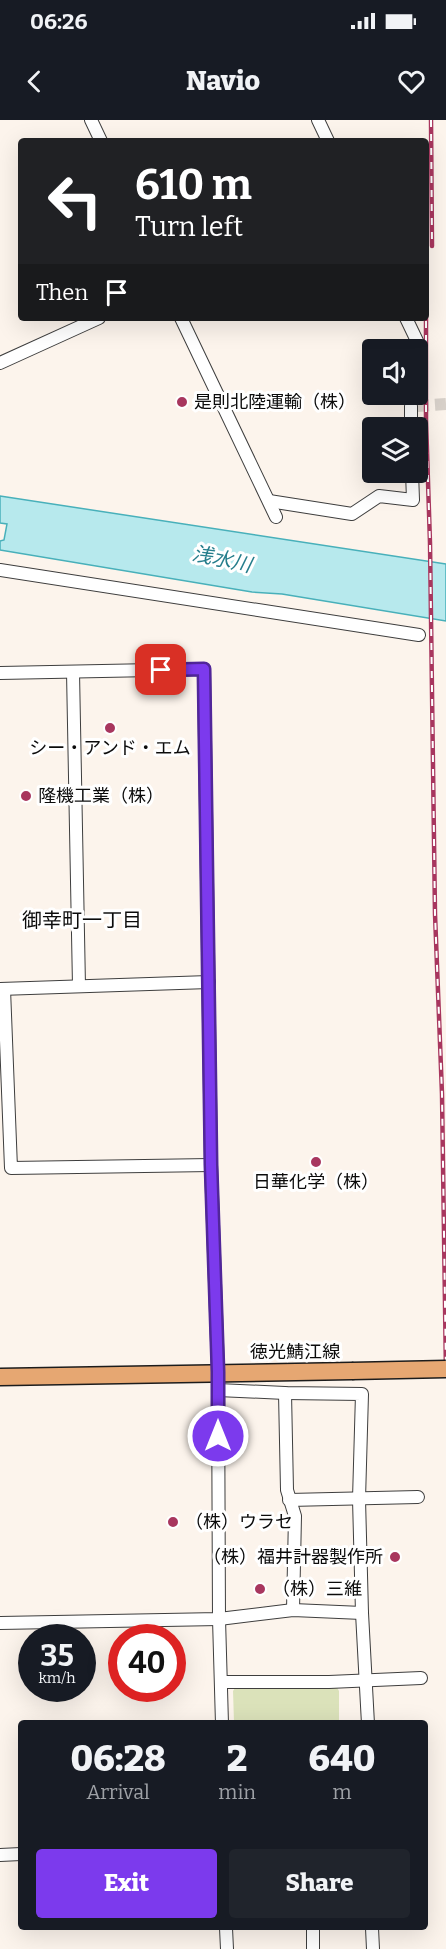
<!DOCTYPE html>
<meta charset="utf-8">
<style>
body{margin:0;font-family:Bitter,"Noto Sans JP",serif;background:#20242c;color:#f1f3f6;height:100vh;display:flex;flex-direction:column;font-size:22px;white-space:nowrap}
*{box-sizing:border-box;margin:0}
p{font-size:20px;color:#9ea1a6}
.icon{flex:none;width:33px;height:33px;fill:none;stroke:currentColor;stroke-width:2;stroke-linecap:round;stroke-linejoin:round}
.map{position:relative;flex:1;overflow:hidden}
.panel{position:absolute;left:18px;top:1600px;width:410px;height:210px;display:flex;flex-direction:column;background:#171b24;border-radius:6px;box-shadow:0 6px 24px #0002}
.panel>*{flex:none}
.hud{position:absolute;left:18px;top:18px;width:411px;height:183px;border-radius:6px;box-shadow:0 6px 24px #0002;background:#202124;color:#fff;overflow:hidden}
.tools{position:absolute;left:362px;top:219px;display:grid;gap:12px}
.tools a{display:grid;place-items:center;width:66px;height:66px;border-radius:6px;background:#171b24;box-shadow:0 6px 24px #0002;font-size:30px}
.speed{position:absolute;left:18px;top:1504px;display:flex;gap:12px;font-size:30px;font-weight:700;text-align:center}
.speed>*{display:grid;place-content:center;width:78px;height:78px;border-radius:50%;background:#171b24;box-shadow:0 6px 24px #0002;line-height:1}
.speed small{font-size:15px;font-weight:400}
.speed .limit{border:9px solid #d22;background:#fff;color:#111}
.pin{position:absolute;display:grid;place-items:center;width:51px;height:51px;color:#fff;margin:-26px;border-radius:12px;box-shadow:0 3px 9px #0006}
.me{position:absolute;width:66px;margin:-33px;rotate:0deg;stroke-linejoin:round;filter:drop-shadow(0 0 4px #0008)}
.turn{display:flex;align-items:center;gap:21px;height:126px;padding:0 18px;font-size:27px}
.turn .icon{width:78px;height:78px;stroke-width:2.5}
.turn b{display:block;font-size:42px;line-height:51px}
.then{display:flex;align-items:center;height:57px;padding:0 18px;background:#0003;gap:12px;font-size:22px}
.eta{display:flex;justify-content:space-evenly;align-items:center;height:102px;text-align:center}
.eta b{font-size:36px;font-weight:800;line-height:42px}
.button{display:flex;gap:12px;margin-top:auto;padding:12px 18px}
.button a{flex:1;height:69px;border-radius:6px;background:#7c3aed;color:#fff;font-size:24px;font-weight:800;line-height:69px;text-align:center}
.button a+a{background:#20242c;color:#f1f3f6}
.status{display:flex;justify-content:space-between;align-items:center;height:42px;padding:0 30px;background:#171b24;direction:ltr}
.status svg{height:16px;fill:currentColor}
header{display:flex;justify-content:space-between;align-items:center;height:78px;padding:0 18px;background:#171b24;font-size:27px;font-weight:800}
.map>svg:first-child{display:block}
.green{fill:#dbe2ba}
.water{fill:#b7e9ed;stroke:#48b0ba;stroke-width:1.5}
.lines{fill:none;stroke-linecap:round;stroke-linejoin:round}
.minor-tunnel{stroke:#d8d1ca;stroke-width:12;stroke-dasharray:12 6;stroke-linecap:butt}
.minor-casing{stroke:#3e3e3e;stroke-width:14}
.major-casing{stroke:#1c1c1c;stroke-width:19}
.minor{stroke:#fff;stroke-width:12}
.major{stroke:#e6a772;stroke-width:16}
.rail-casing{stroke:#a8365e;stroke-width:4.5}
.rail{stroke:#fff;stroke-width:2;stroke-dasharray:7;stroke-linecap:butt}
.major-bridge-casing{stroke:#1c1c1c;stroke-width:19;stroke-linecap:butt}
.major-bridge{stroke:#e6a772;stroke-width:16}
.route-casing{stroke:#51269a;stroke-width:15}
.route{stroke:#7c3aed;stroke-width:10}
.poi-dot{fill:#a8365e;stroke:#fff;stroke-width:2}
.labels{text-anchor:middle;stroke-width:6;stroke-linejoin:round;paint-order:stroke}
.poi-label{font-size:18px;fill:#0b0b0b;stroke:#fff;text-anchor:start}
.street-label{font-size:18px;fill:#0b0b0b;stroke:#fff}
.water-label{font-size:20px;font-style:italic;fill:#267e8c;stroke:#fff}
.neighbourhood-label{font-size:20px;fill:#0b0b0b;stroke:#fff}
</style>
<div class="status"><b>06:26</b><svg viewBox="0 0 49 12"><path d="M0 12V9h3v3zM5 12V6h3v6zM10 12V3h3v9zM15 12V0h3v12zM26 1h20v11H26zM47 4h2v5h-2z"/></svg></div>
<header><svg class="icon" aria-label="back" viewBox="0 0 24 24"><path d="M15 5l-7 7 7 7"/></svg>Navio<svg class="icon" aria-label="heart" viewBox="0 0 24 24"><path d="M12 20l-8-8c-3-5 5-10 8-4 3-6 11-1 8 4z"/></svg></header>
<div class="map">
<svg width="446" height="1829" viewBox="0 0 446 1829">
<rect width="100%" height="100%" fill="#fcf4ec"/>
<path class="green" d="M 335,1564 L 339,1571 L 339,1603 L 234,1603 L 233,1571 L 237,1565 Z"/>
<path class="water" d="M 0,376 L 446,444 L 446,501 L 282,474 L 252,472 L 0,430 L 0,421 L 4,420 L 7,404 L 0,403 Z"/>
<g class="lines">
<path class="minor-tunnel" d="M 417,286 L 446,284"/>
<g class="minor-casing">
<g id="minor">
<path d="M 91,0 L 101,21"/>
<path d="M 318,0 L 328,21"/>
<path d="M 181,198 L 276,397"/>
<path d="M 406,198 L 418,223 L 417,233"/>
<path d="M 0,243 L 99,198"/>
<path d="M 411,286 L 411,308"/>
<path d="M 269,381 L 352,394 L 379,376 L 413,380 L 412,352"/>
<path d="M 0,450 L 419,515"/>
<path d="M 73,552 L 79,866"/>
<path d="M 0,553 L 204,549 L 211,1045 L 218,1252 L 219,1499 L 222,1604"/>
<path d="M 0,869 L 209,862"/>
<path d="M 4,869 L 11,1048 L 211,1045"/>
<path d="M 218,1270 L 285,1273 L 362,1274 L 359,1379 L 362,1493 L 368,1604"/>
<path d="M 285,1273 L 287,1370 L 295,1396 L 293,1490"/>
<path d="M 289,1380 L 418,1377"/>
<path d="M 0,1503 L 219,1499 L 293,1490 L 362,1493"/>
<path d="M 221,1562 L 329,1562 L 421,1558"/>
<path d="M 0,1735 L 21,1734"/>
<path d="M 226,1808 L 227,1829"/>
<path d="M 313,1808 L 313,1829"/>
<path d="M 372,1808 L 373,1829"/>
</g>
</g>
<g class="major-casing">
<path id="major" d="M 0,1257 L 352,1251"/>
</g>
<use href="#minor" class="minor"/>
<use href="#major" class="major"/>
<g class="rail-casing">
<g id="rail">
<path d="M 431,0 L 432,126"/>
<path d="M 426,117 L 426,300 L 430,423 L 435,794 L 442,974 L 446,1253"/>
</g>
</g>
<use href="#rail" class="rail"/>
<g class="major-bridge-casing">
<path id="major-bridge" d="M 352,1251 L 446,1249"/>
</g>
<use href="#major-bridge" class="major-bridge"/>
</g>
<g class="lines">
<g class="route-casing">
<path id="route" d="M 161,550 L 204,549 L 211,1045 L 218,1252 L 218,1316"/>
</g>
<use href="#route" class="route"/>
</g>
<g class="poi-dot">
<circle cx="182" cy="282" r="6"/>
<circle cx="110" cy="608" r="6"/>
<circle cx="26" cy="676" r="6"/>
<circle cx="316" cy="1042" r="6"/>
<circle cx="173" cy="1402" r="6"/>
<circle cx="395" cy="1437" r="6"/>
<circle cx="260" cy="1469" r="6"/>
</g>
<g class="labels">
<g class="poi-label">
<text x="194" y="288">是則北陸運輸（株）</text>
<text x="110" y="634" text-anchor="middle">シー・アンド・エム</text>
<text x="38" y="682">隆機工業（株）</text>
<text x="316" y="1068" text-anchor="middle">日華化学（株）</text>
<text x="185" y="1408">（株）ウラセ</text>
<text x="383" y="1443" text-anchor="end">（株）福井計器製作所</text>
<text x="272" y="1475">（株）三維</text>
</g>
<g class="street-label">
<text x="295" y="1238">徳光鯖江線</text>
</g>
<g class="water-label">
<text transform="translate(222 439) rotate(12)" y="7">浅水川</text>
</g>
<g class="neighbourhood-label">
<text x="82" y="807">御幸町一丁目</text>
</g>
</g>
</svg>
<div class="tools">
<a><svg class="icon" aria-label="sound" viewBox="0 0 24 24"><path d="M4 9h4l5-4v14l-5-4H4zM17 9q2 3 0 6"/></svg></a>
<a><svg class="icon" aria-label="layers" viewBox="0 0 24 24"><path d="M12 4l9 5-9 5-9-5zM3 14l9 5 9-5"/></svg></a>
</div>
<div class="speed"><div>35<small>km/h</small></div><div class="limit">40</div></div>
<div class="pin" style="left:161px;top:550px;background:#d93025"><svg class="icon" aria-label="arrive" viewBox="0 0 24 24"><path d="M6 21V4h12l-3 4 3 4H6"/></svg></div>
<svg class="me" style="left:218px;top:1316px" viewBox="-20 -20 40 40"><circle r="17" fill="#7c3aed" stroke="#fff" stroke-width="3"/><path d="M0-11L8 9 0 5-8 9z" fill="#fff"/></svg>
<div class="hud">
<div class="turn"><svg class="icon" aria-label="left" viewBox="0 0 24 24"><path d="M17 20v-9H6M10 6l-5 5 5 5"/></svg><div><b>610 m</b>Turn left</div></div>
<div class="then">Then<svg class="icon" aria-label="arrive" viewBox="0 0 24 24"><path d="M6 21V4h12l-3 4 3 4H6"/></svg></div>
</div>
<section class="panel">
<div class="eta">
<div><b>06:28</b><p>Arrival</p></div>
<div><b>2</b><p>min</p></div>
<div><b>640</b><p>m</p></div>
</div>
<div class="button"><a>Exit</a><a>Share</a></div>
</section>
</div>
